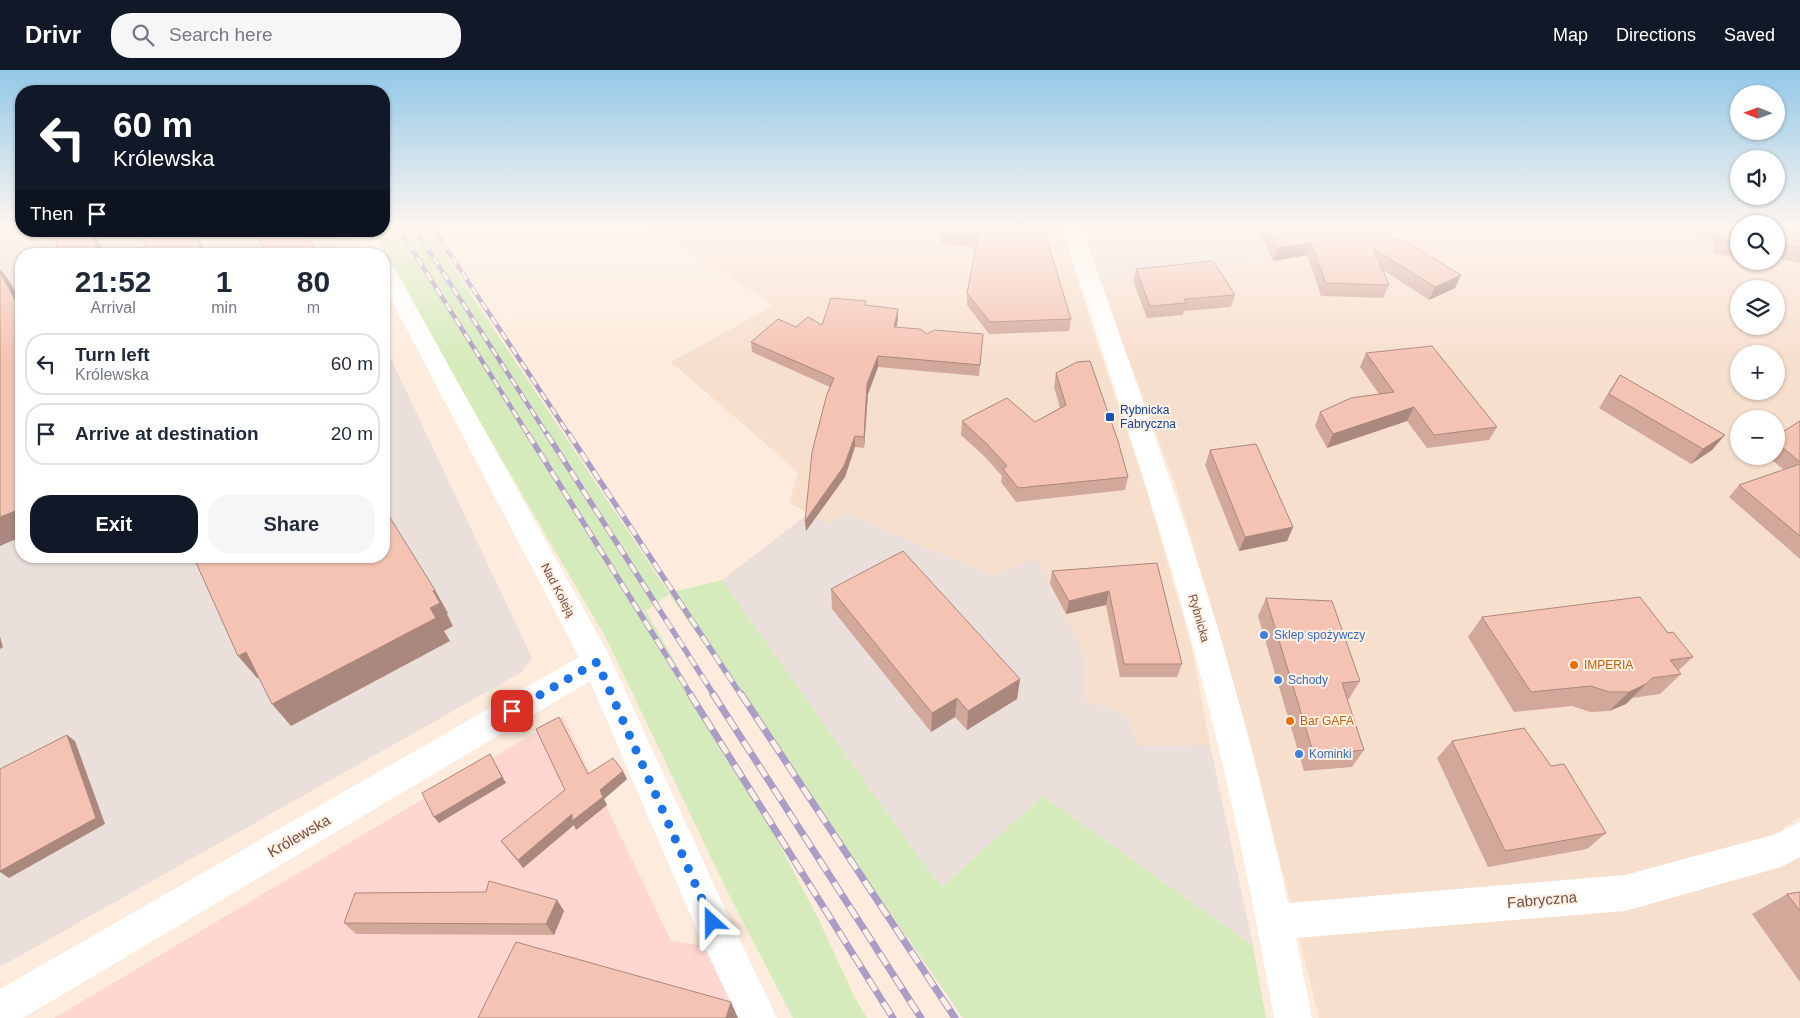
<!DOCTYPE html>
<meta charset="utf-8">
<style>
body{margin:0;font-family:Helvetica,sans-serif;background:#f6f6f7;color:#1f2937;height:100vh;display:flex;flex-direction:column;font-size:19px;white-space:nowrap}
*{box-sizing:border-box;margin:0}
p{font-size:16px;color:#747a83}
.icon{flex:none;width:28px;height:28px;fill:none;stroke:currentColor;stroke-width:2;stroke-linecap:round;stroke-linejoin:round}
.map{position:relative;flex:1;overflow:hidden}
.sheet{position:absolute;left:15px;top:178px;width:375px;height:315px;display:flex;flex-direction:column;background:#fff;border-radius:20px;box-shadow:0 1px 4px #0004}
.sheet>*{flex:none}
.hud{position:absolute;left:15px;top:15px;width:375px;height:152px;border-radius:20px;box-shadow:0 1px 4px #0004;background:#111827;color:#fff;overflow:hidden}
.needle{width:32px;rotate:271deg}
.tools{position:absolute;left:1730px;top:15px;display:grid;gap:10px}
.tools a{display:grid;place-items:center;width:55px;height:55px;border-radius:50%;background:#fff;box-shadow:0 1px 4px #0004;font-size:25px}
.pin{position:absolute;display:grid;place-items:center;width:42px;height:42px;color:#fff;margin:-21px;border-radius:10px;box-shadow:0 2px 8px #0006}
.me{position:absolute;width:55px;margin:-28px;rotate:336deg;stroke-linejoin:round;filter:drop-shadow(0 0 4px #0008)}
.turn{display:flex;align-items:center;gap:18px;height:105px;padding:0 15px;font-size:22px}
.turn .icon{width:65px;height:65px;stroke-width:2.5}
.turn b{display:block;font-size:35px;line-height:42px}
.then{display:flex;align-items:center;height:48px;padding:0 15px;background:#0003;gap:10px;font-size:19px}
.eta{display:flex;justify-content:space-evenly;align-items:center;height:85px;text-align:center}
.eta b{font-size:30px;font-weight:800;line-height:35px}
.button{display:flex;gap:10px;margin-top:auto;padding:10px 15px}
.button a{flex:1;height:58px;border-radius:20px;background:#111827;color:#fff;font-size:20px;font-weight:800;line-height:58px;text-align:center}
.button a+a{background:#f6f6f7;color:#1f2937}
ul{padding:0;list-style:none}
li{display:flex;align-items:center;gap:15px;height:62px;margin:0 10px 8px;padding:0 5px;border:2px solid #e0e1e3;border-radius:20px}
li div{flex:1}
li b{display:block;font-size:19px}
li em{font-style:normal}
header{display:flex;align-items:center;gap:30px;box-sizing:border-box;height:70px;padding:0 25px;background:#111827;color:#fff}
header strong{font-size:24px}
nav{display:flex;gap:28px;margin-inline-start:auto;font-size:18px}
.search{width:350px;height:45px;background:#f6f6f7;display:flex;align-items:center;gap:12px;box-sizing:border-box;padding:0 18px;border-radius:20px;color:#747a83;font-size:19px}
.map>svg:first-child{display:block}
.residential{fill:#f7dfce;fill-rule:evenodd}
.commercial{fill:#ffd7d0}
.industrial{fill:#eadfda}
.green{fill:#d6ebbc}
.lines{fill:none;stroke-linecap:round;stroke-linejoin:round}
.minor{fill:#fff;fill-rule:evenodd}
.rail-far2-casing{stroke:#ac9dc6;stroke-width:4.5}
.rail-far1-casing{stroke:#ac9dc6;stroke-width:5.5}
.rail-casing{stroke:#ac9dc6;stroke-width:7}
.rail-far2{stroke:#fff0e4;stroke-width:3;stroke-dasharray:9;stroke-linecap:butt}
.rail-far1{stroke:#fff0e4;stroke-width:4;stroke-dasharray:11;stroke-linecap:butt}
.rail{stroke:#fff0e4;stroke-width:5;stroke-dasharray:14;stroke-linecap:butt}
.wall{fill:#d2a89a}
.shaded-wall{fill:#ab887d}
.building{fill:#f4c3b3;stroke:#ab887d}
.route{stroke:#1a73e8;stroke-width:9;stroke-dasharray:0 16.2}
.transit-dot{fill:#1a4fb4;stroke:#fff0e4;stroke-width:2}
.shop-dot{fill:#3f7fe0;stroke:#fff0e4;stroke-width:2}
.food-dot{fill:#e8710a;stroke:#fff0e4;stroke-width:2}
.labels{text-anchor:middle;stroke-width:4;stroke-linejoin:round;paint-order:stroke}
.transit-label{font-size:12px;fill:#164399;stroke:#fff0e4;text-anchor:start}
.street-label{font-size:12px;fill:#744e45;stroke:#fff0e4}
.shop-label{font-size:12px;fill:#366cbe;stroke:#fff0e4;text-anchor:start}
.food-label{font-size:12px;fill:#c56008;stroke:#fff0e4;text-anchor:start}
.near-street-label{font-size:15px;fill:#744e45;stroke:#fff0e4}
</style>
<header>
<strong>Drivr</strong>
<div class="search"><svg class="icon" aria-label="search" viewBox="0 0 24 24"><circle cx="10" cy="10" r="6"/><path d="M15 15l6 6"/></svg>Search here</div>
<nav><a>Map</a><a>Directions</a><a>Saved</a></nav>
</header>
<div class="map">
<svg width="1800" height="948" viewBox="0 0 1800 948">
<rect width="100%" height="100%" fill="#fdecdd"/>
<g class="residential">
<path d="M 648,157 L 1061,157 L 1100,282 L 1144,412 L 1192,578 L 1210,675 L 1137,676 L 1128,645 L 1085,631 L 1086,590 L 992,506 L 845,443 L 829,454 L 789,433 L 798,402 L 671,292 L 774,235 L 703,189 Z"/>
<path d="M 1082,157 L 1739,157 L 1739,191 L 1776,191 L 1776,157 L 1800,157 L 1800,747 L 1783,758 L 1800,778 L 1800,948 L 1319,948 L 1252,678 L 1176,417 L 1108,233 ZM 1739,219 L 1776,219 L 1776,256 L 1739,256 ZM 1739,284 L 1776,284 L 1776,321 L 1739,321 ZM 1739,349 L 1776,349 L 1776,386 L 1739,386 Z"/>
</g>
<path class="commercial" d="M 563,646 L 671,871 L 706,876 L 737,948 L 54,948 Z"/>
<g class="industrial">
<path d="M 0,157 L 21,157 L 21,161 L 328,161 L 340,184 L 21,184 L 21,486 L 384,486 L 384,274 L 532,588 L 522,602 L 0,897 Z"/>
<path d="M 1082,157 L 1318,157 L 1330,181 L 1206,200 L 1100,212 Z"/>
<path d="M 809,443 L 829,454 L 845,443 L 992,506 L 1036,489 L 1086,590 L 1085,631 L 1128,645 L 1137,676 L 1210,675 L 1253,876 L 1043,726 L 942,817 L 917,785 L 722,510 Z"/>
</g>
<path class="green" d="M 384,157 L 426,157 L 669,523 L 722,510 L 917,785 L 942,817 L 1043,726 L 1253,876 L 1266,948 L 963,948 L 669,524 L 646,541 L 775,766 L 818,848 L 854,926 L 867,948 L 793,948 L 730,827 L 607,570 L 369,161 L 384,161 Z"/>
<g class="lines">
<g class="minor">
<path d="M 1062,157 L 1082,157 C 1128,292 1178,426 1219,562 C 1245,651 1268,742 1288,833 L 1625,805 L 1773,765 L 1800,752 L 1800,787 L 1781,797 L 1625,841 L 1296,868 L 1312,948 L 1274,948 C 1251,818 1224,689 1189,562 C 1152,426 1105,292 1062,157 Z"/>
<path d="M 353,161 L 373,161 L 386,184 L 384,188 L 384,184 L 366,184 Z"/>
<path d="M 384,191 L 391,193 L 394,197 L 608,583 L 725,839 L 777,948 L 738,948 L 699,865 L 590,611 L 23,948 L 0,948 L 0,919 L 579,587 L 384,216 Z"/>
</g>
<g class="rail-far2-casing">
<g id="rail-far2">
<path d="M 398,157 L 529,366"/>
<path d="M 414,157 L 548,366"/>
<path d="M 432,157 L 570,366"/>
</g>
</g>
<g class="rail-far1-casing">
<g id="rail-far1">
<path d="M 528,364 L 691,625"/>
<path d="M 547,364 L 714,625"/>
<path d="M 569,364 L 741,625"/>
</g>
</g>
<g class="rail-casing">
<g id="rail">
<path d="M 690,624 L 893,948"/>
<path d="M 713,624 L 921,948"/>
<path d="M 741,624 L 955,948"/>
</g>
</g>
<use href="#rail-far2" class="rail-far2"/>
<use href="#rail-far1" class="rail-far1"/>
<use href="#rail" class="rail"/>
</g>
<g class="wall">
<path d="M 979,157 L 974,177 L 941,174 L 942,159 Z"/>
<path d="M 1257,157 L 1383,157 L 1391,168 L 1461,205 L 1455,218 L 1429,230 L 1383,200 L 1389,215 L 1383,228 L 1321,226 L 1307,185 L 1273,191 Z"/>
<path d="M 1671,157 L 1739,157 L 1739,186 L 1737,188 L 1714,183 L 1714,171 Z"/>
<path d="M 1776,157 L 1800,157 L 1800,193 L 1776,188 Z"/>
<path d="M 1136,199 L 1235,225 L 1231,237 L 1184,241 L 1183,245 L 1147,248 L 1133,211 Z"/>
<path d="M 967,223 L 1071,249 L 1069,261 L 989,264 L 967,235 Z"/>
<path d="M 866,231 L 866,235 L 898,250 L 896,257 L 927,264 L 982,274 L 979,306 L 878,297 L 868,324 L 864,378 L 855,377 L 845,407 L 806,461 L 830,317 L 752,282 L 751,272 L 822,255 Z"/>
<path d="M 1366,283 L 1497,357 L 1489,370 L 1427,378 L 1407,351 L 1327,378 L 1315,356 L 1320,342 L 1379,324 L 1360,297 Z"/>
<path d="M 1056,303 L 1128,407 L 1125,420 L 1016,432 L 1001,412 L 1002,406 L 985,387 L 961,365 L 962,351 L 1035,352 L 1060,338 L 1054,317 Z"/>
<path d="M 1620,305 L 1712,380 L 1691,394 L 1599,338 L 1610,320 Z"/>
<path d="M 1800,351 L 1800,489 L 1729,427 L 1739,415 L 1784,400 L 1767,386 L 1776,386 L 1776,366 Z"/>
<path d="M 1210,380 L 1293,457 L 1287,471 L 1239,481 L 1205,395 Z"/>
<path d="M 1157,493 L 1182,594 L 1177,607 L 1120,607 L 1106,535 L 1066,544 L 1050,514 L 1052,501 Z"/>
<path d="M 831,519 L 1020,609 L 1017,629 L 967,660 L 955,647 L 931,662 L 832,539 Z"/>
<path d="M 1266,528 L 1360,611 L 1349,629 L 1347,629 L 1364,680 L 1352,697 L 1304,701 L 1258,546 Z"/>
<path d="M 1482,547 L 1693,587 L 1678,601 L 1681,604 L 1660,624 L 1632,628 L 1626,634 L 1609,641 L 1590,642 L 1572,636 L 1514,642 L 1468,567 Z"/>
<path d="M 1452,671 L 1551,696 L 1606,763 L 1587,779 L 1488,797 L 1437,688 Z"/>
<path d="M 588,704 L 627,709 L 604,729 L 607,735 L 576,760 L 574,755 L 523,798 L 507,779 L 501,771 L 565,720 Z"/>
<path d="M 1800,822 L 1800,912 L 1752,844 L 1787,824 Z"/>
<path d="M 557,830 L 564,841 L 554,865 L 356,864 L 344,853 Z"/>
</g>
<g class="shaded-wall">
<path d="M 976,157 L 979,157 L 974,177 L 975,163 Z"/>
<path d="M 89,161 L 93,161 L 104,184 L 100,184 Z"/>
<path d="M 193,161 L 195,161 L 206,184 L 203,184 Z"/>
<path d="M 1311,173 L 1307,185 L 1273,191 L 1278,178 Z"/>
<path d="M 0,199 L 10,212 L 21,232 L 21,241 L 0,202 Z"/>
<path d="M 1461,205 L 1455,218 L 1429,230 L 1435,217 Z"/>
<path d="M 898,239 L 898,250 L 894,268 L 894,257 Z"/>
<path d="M 878,286 L 878,297 L 868,324 L 864,378 L 864,367 L 867,314 Z"/>
<path d="M 1414,337 L 1407,351 L 1327,378 L 1333,364 Z"/>
<path d="M 1725,365 L 1712,380 L 1691,394 L 1703,379 Z"/>
<path d="M 855,366 L 855,377 L 845,407 L 806,461 L 805,451 Z"/>
<path d="M 15,441 L 21,448 L 21,467 L 0,476 L 0,447 Z"/>
<path d="M 1293,457 L 1287,471 L 1239,481 L 1245,467 Z"/>
<path d="M 435,520 L 448,543 L 447,544 L 453,556 L 444,561 L 450,571 L 291,656 L 272,634 L 430,538 L 433,521 Z"/>
<path d="M 1109,521 L 1106,535 L 1066,544 L 1069,531 Z"/>
<path d="M 0,567 L 3,577 L 0,579 Z"/>
<path d="M 246,582 L 266,604 L 257,608 L 238,586 Z"/>
<path d="M 1652,608 L 1626,634 L 1609,641 L 1629,622 Z"/>
<path d="M 1020,609 L 1017,629 L 967,660 L 968,641 Z"/>
<path d="M 957,628 L 955,647 L 931,662 L 932,643 Z"/>
<path d="M 67,665 L 75,671 L 105,754 L 9,808 L 0,802 L 0,801 Z"/>
<path d="M 490,684 L 506,713 L 439,753 L 434,747 Z"/>
<path d="M 623,701 L 627,709 L 604,729 L 607,735 L 576,760 L 574,755 L 523,798 L 518,790 Z"/>
<path d="M 557,830 L 564,841 L 554,865 L 546,854 Z"/>
<path d="M 731,932 L 738,948 L 726,948 Z"/>
</g>
<g class="building">
<path d="M 943,157 L 976,157 L 975,163 L 942,159 Z"/>
<path d="M 980,157 L 1043,157 L 1071,249 L 990,252 L 967,223 Z"/>
<path d="M 1267,157 L 1383,157 L 1391,168 L 1406,172 L 1461,205 L 1435,217 L 1373,178 L 1389,215 L 1326,213 L 1311,173 L 1278,178 Z"/>
<path d="M 1721,157 L 1739,157 L 1739,173 L 1723,170 L 1723,158 Z"/>
<path d="M 1776,157 L 1800,157 L 1800,178 L 1776,173 Z"/>
<path d="M 54,161 L 89,161 L 100,184 L 58,184 Z"/>
<path d="M 141,161 L 193,161 L 203,184 L 133,184 L 131,180 L 146,176 Z"/>
<path d="M 255,161 L 306,161 L 317,184 L 266,184 Z"/>
<path d="M 1213,191 L 1235,225 L 1184,229 L 1186,233 L 1150,236 L 1136,199 Z"/>
<path d="M 0,202 L 21,241 L 21,459 L 15,441 L 0,447 Z"/>
<path d="M 831,228 L 866,231 L 865,235 L 898,239 L 894,257 L 920,259 L 927,264 L 934,260 L 983,264 L 980,295 L 878,286 L 867,314 L 864,367 L 855,366 L 844,396 L 805,451 L 812,382 L 827,324 L 834,308 L 751,272 L 778,249 L 796,257 L 808,247 L 822,255 Z"/>
<path d="M 1432,276 L 1497,357 L 1434,365 L 1414,337 L 1333,364 L 1320,342 L 1351,328 L 1394,322 L 1366,283 Z"/>
<path d="M 1090,291 L 1118,371 L 1128,407 L 1018,418 L 1003,399 L 1007,396 L 986,373 L 962,351 L 1007,328 L 1035,352 L 1066,335 L 1056,303 L 1077,292 Z"/>
<path d="M 1620,305 L 1725,365 L 1703,379 L 1609,324 Z"/>
<path d="M 1800,351 L 1800,392 L 1776,372 L 1776,366 Z"/>
<path d="M 1256,374 L 1293,457 L 1245,467 L 1210,380 Z"/>
<path d="M 1800,394 L 1800,466 L 1739,415 Z"/>
<path d="M 384,438 L 435,520 L 433,521 L 440,533 L 430,538 L 436,548 L 272,634 L 246,582 L 238,586 L 193,486 L 384,486 Z"/>
<path d="M 903,481 L 1020,609 L 968,641 L 957,628 L 932,643 L 831,519 Z"/>
<path d="M 1157,493 L 1182,594 L 1124,594 L 1109,521 L 1069,531 L 1052,501 Z"/>
<path d="M 1640,527 L 1668,563 L 1673,562 L 1693,587 L 1670,590 L 1681,604 L 1652,608 L 1646,614 L 1629,622 L 1609,622 L 1591,616 L 1531,622 L 1482,547 Z"/>
<path d="M 1266,528 L 1332,531 L 1360,611 L 1342,613 L 1364,680 L 1314,685 Z"/>
<path d="M 559,647 L 588,704 L 613,688 L 623,701 L 600,720 L 603,727 L 572,751 L 572,744 L 518,790 L 501,771 L 565,720 L 536,659 Z"/>
<path d="M 1524,658 L 1551,696 L 1564,694 L 1606,763 L 1505,781 L 1452,671 Z"/>
<path d="M 67,665 L 96,748 L 0,801 L 0,699 Z"/>
<path d="M 490,684 L 502,707 L 434,747 L 422,723 Z"/>
<path d="M 489,811 L 557,830 L 546,854 L 344,853 L 355,823 L 486,822 Z"/>
<path d="M 1800,822 L 1800,841 L 1787,824 Z"/>
<path d="M 516,872 L 731,932 L 726,948 L 478,948 Z"/>
</g>
<linearGradient id="sky" x2="0" y2="1"><stop stop-color="#92c8e7"/><stop offset="0.54" stop-color="#fef6f0"/><stop offset="1" stop-color="#fef6f0" stop-opacity="0"/></linearGradient>
<rect width="1800" height="290" fill="url(#sky)"/>
<g class="lines">
<path class="route" d="M 512,641 L 597,592 L 712,852"/>
</g>
<rect class="transit-dot" x="1105" y="342" width="10" height="10" rx="2.5"/>
<g class="shop-dot">
<circle cx="1264" cy="565" r="5"/>
<circle cx="1278" cy="610" r="5"/>
<circle cx="1299" cy="684" r="5"/>
</g>
<g class="food-dot">
<circle cx="1574" cy="595" r="5"/>
<circle cx="1290" cy="651" r="5"/>
</g>
<g class="labels">
<g class="transit-label">
<text x="1120" y="344">Rybnicka<tspan x="1120" dy="14">Fabryczna</tspan></text>
</g>
<g class="street-label">
<text transform="translate(558 520) rotate(62)" y="4">Nad Koleją</text>
<text transform="translate(1199 548) rotate(74)" y="4">Rybnicka</text>
</g>
<g class="shop-label">
<text x="1274" y="569">Sklep spożywczy</text>
<text x="1288" y="614">Schody</text>
<text x="1309" y="688">Kominki</text>
</g>
<g class="food-label">
<text x="1584" y="599">IMPERIA</text>
<text x="1300" y="655">Bar GAFA</text>
</g>
<g class="near-street-label">
<text transform="translate(299 766) rotate(-30)" y="5">Królewska</text>
<text transform="translate(1542 830) rotate(-5)" y="5">Fabryczna</text>
</g>
</g>
</svg>
<div class="tools">
<a><svg class="needle" viewBox="-14 -14 28 28"><path d="M0-13l5 13h-10z" fill="#e53935"/><path d="M0 13l5-13h-10z" fill="#747a83"/></svg></a>
<a><svg class="icon" aria-label="sound" viewBox="0 0 24 24"><path d="M4 9h4l5-4v14l-5-4H4zM17 9q2 3 0 6"/></svg></a>
<a><svg class="icon" aria-label="search" viewBox="0 0 24 24"><circle cx="10" cy="10" r="6"/><path d="M15 15l6 6"/></svg></a>
<a><svg class="icon" aria-label="layers" viewBox="0 0 24 24"><path d="M12 4l9 5-9 5-9-5zM3 14l9 5 9-5"/></svg></a>
<a>+</a>
<a>−</a>
</div>
<div class="pin" style="left:512px;top:641px;background:#d93025"><svg class="icon" aria-label="arrive" viewBox="0 0 24 24"><path d="M6 21V4h12l-3 4 3 4H6"/></svg></div>
<svg class="me" style="left:712px;top:852px" viewBox="-20 -20 40 40"><path d="M0-17L14 15 0 8-14 15z" fill="#1a73e8" stroke="#fff" stroke-width="4"/></svg>
<div class="hud">
<div class="turn"><svg class="icon" aria-label="left" viewBox="0 0 24 24"><path d="M17 20v-9H6M10 6l-5 5 5 5"/></svg><div><b>60 m</b>Królewska</div></div>
<div class="then">Then<svg class="icon" aria-label="arrive" viewBox="0 0 24 24"><path d="M6 21V4h12l-3 4 3 4H6"/></svg></div>
</div>
<section class="sheet">
<div class="eta">
<div><b>21:52</b><p>Arrival</p></div>
<div><b>1</b><p>min</p></div>
<div><b>80</b><p>m</p></div>
</div>
<ul>
<li><svg class="icon" aria-label="left" viewBox="0 0 24 24"><path d="M17 20v-9H6M10 6l-5 5 5 5"/></svg><div><b>Turn left</b><p>Królewska</p></div><em>60 m</em></li>
<li><svg class="icon" aria-label="arrive" viewBox="0 0 24 24"><path d="M6 21V4h12l-3 4 3 4H6"/></svg><div><b>Arrive at destination</b></div><em>20 m</em></li>
</ul>
<div class="button"><a>Exit</a><a>Share</a></div>
</section>
</div>
